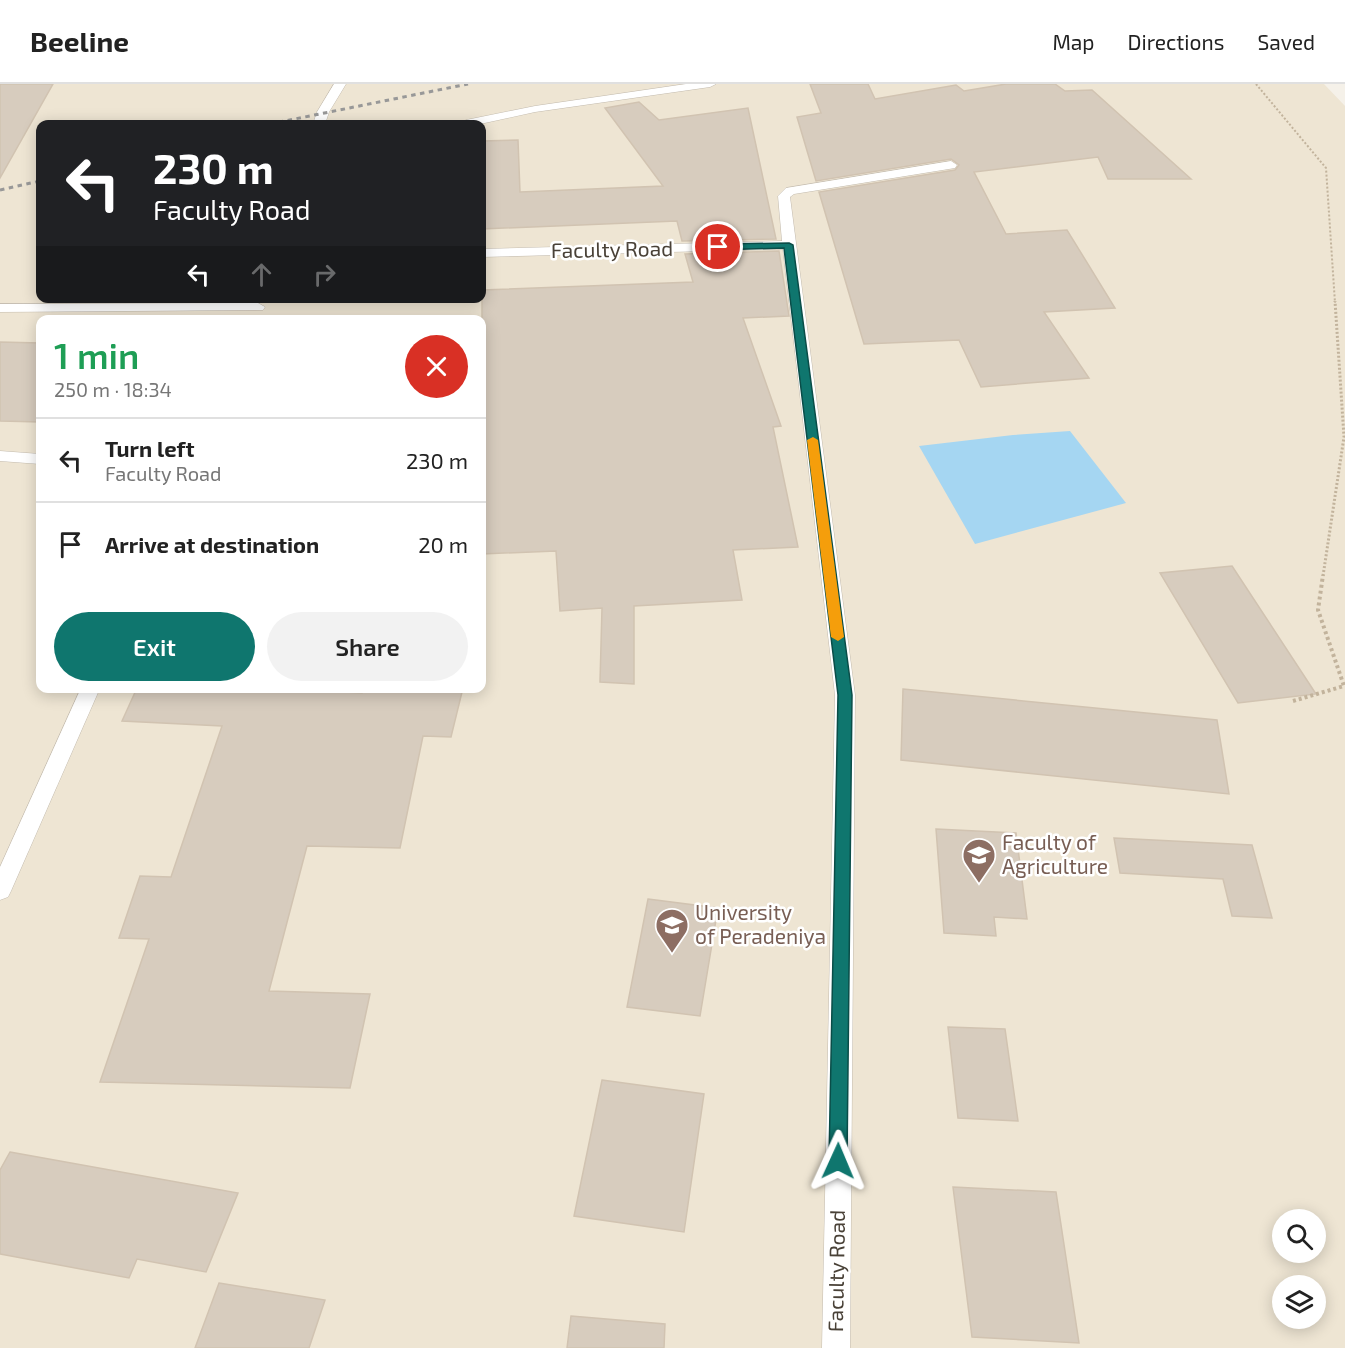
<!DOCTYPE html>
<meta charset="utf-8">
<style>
body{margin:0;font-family:"Exo 2",sans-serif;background:#f2f2f2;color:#222;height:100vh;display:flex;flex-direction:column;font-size:22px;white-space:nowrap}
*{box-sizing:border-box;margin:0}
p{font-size:20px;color:#767676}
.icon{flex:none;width:33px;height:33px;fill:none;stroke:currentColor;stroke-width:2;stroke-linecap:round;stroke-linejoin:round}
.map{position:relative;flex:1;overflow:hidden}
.details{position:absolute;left:36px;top:231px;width:450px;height:378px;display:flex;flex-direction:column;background:#fff;border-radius:12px;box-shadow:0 3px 15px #0003}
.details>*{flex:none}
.guide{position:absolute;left:36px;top:36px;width:450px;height:183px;border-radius:12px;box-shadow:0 3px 15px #0003;background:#202124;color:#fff;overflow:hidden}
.buttons{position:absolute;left:1272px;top:1125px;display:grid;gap:12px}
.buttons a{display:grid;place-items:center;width:54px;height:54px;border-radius:50%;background:#fff;box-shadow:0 3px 15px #0003;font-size:30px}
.pin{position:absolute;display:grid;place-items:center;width:51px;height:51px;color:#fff;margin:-26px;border:3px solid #fff;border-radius:50%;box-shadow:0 2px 6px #0007}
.me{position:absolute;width:66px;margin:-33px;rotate:1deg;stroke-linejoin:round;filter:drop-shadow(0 0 4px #0008)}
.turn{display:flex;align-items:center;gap:21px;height:126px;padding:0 18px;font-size:27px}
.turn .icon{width:78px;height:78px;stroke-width:2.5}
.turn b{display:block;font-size:42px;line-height:51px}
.lanes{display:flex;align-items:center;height:57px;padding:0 18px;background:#0003;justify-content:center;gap:30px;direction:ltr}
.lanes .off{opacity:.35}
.round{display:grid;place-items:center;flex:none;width:63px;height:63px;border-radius:32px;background:#f2f2f2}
.summary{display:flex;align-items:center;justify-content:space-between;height:102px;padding:0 18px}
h1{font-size:36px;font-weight:600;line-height:45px;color:#1e9e55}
.button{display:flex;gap:12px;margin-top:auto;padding:12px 18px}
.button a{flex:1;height:69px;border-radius:36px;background:#0f766e;color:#fff;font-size:24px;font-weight:600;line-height:69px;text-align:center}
.button a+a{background:#f2f2f2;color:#222}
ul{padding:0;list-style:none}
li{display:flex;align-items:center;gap:18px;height:84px;padding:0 18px;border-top:2px solid #e0e0e0}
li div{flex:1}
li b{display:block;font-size:22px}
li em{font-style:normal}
header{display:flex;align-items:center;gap:36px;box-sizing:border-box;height:84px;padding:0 30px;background:#fff;border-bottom:2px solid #e0e0e0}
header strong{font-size:28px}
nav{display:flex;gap:33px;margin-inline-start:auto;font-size:21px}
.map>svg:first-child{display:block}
.education{fill:#eee5d3;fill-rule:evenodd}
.water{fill:#a5d6f2}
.building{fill:#d7ccbe;stroke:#d1c3b1;stroke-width:1.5}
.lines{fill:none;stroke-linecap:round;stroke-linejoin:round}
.service-casing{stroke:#c3bbae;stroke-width:1}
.path-far2{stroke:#c2b39c;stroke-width:2;stroke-dasharray:2 2;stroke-linecap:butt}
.path-far1{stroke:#c2b39c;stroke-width:3;stroke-dasharray:2 2;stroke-linecap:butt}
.path{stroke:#c2b39c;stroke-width:4;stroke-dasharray:3 3;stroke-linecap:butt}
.service{fill:#fff;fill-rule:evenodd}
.rail{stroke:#989898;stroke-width:3;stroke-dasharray:4.5 4.5;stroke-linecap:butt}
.route{fill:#0f766e;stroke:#0a4d48;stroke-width:1.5}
.slow{fill:#f59e0b}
.labels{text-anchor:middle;stroke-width:5;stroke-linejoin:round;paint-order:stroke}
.street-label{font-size:21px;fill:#494137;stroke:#fff}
.education-label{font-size:21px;fill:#785e54;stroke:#fff;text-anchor:start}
</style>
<header>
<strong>Beeline</strong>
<nav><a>Map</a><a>Directions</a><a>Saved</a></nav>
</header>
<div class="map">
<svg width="1345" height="1264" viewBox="0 0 1345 1264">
<rect width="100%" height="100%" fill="#f5f1e9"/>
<path class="education" d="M 0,0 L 1324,0 L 1345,22 L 1345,1264 L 0,1264 ZM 40,40 L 482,40 L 482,214 L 40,214 ZM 40,236 L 482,236 L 482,604 L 40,604 ZM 1282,1136 L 1316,1136 L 1316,1168 L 1282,1168 ZM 1282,1202 L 1316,1202 L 1316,1234 L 1282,1234 Z"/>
<path class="water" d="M 1070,347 L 1126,419 L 975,460 L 919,362 L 1013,351 Z"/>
<g class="building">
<path d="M 0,0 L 53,0 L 0,94 Z"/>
<path d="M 810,0 L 868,0 L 875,15 L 956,1 L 964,7 L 1006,0 L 1055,0 L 1065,7 L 1092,6 L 1191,95 L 1108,95 L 1098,73 L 974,88 L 1006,150 L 1067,146 L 1115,224 L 1044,228 L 1089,294 L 981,303 L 959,256 L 864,260 L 819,108 L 955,86 L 959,81 L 951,75 L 816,97 L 797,33 L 821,29 Z"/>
<path d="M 639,18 L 659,36 L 748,24 L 776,155 L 682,157 L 677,137 L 482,145 L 482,57 L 518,56 L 520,108 L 663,102 L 605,24 Z"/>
<path d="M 779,167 L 789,232 L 743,234 L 781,342 L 773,343 L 798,463 L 733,466 L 742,516 L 634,522 L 634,600 L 600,598 L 602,524 L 560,527 L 556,467 L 482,470 L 482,206 L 693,198 L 685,170 Z"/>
<path d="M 0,258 L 40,259 L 40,338 L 0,337 Z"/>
<path d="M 1232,482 L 1316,610 L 1238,619 L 1160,489 Z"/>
<path d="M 137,604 L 268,604 L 362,609 L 363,604 L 463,604 L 451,653 L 423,652 L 400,764 L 307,762 L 269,907 L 370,910 L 350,1004 L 100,998 L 149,855 L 119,854 L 140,792 L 171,793 L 222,642 L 122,637 Z"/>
<path d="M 903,605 L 1217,636 L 1229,710 L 901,676 Z"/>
<path d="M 936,745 L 1016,749 L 1027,835 L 994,833 L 996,852 L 944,849 Z"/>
<path d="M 1114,754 L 1252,761 L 1272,834 L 1232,832 L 1223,795 L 1120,789 Z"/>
<path d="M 648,815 L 718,824 L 700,932 L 627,923 Z"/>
<path d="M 948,943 L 1005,945 L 1018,1037 L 958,1034 Z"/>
<path d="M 602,996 L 704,1010 L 684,1148 L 574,1132 Z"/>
<path d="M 10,1068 L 238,1109 L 206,1188 L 137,1175 L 129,1194 L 0,1170 L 0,1086 Z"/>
<path d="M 953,1103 L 1056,1108 L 1079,1259 L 972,1253 Z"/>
<path d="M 219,1199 L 325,1216 L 309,1264 L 195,1264 Z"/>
<path d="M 571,1232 L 665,1240 L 664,1264 L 567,1264 Z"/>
</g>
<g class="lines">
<g class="service-casing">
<g id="service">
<path d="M 334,0 L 346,0 L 329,28 L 325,40 L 313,40 L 317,28 Z"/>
<path d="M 686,0 L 716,0 L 710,3 L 535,28 L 480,40 L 460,40 L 466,36 L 535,22 Z"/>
<path d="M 951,77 L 957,81 L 955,84 L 794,110 L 790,113 L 855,611 L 850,1264 L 822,1264 L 835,611 L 783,165 L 482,173 L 482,165 L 782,157 L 778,112 L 786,104 Z"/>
<path d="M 258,219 L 265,223 L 263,226 L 0,228 L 0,220 Z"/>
<path d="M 0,367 L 40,370 L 40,380 L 0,377 Z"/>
<path d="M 81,604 L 100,604 L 11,807 L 8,813 L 0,816 L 0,783 Z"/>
</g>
</g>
<path class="path-far2" d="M 1256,0 L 1326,84 L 1335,219"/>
<path class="path-far1" d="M 1323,492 L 1344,353 L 1335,217"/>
<path class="path" d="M 1293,617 L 1344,602 L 1318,526 L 1323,491"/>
<use href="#service" class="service"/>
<g class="rail">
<path d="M 270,40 L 468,0"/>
<path d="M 0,106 L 40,97"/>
</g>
</g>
<path class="route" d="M 789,159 L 793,161 L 852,611 L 847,1077 L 844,1083 L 838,1086 L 832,1083 L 829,1077 L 838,611 L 784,164 L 718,166 L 713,163 L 718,160 Z"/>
<path class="slow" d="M 813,353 L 818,356 L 844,553 L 838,557 L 831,553 L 807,356 Z"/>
<defs>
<g id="university-pin" transform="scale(1.725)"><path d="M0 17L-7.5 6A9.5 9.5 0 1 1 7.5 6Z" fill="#8d6e63" stroke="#fff"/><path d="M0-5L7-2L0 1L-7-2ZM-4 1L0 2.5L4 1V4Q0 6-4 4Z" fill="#fff"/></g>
</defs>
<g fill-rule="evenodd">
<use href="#university-pin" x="979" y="771"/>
<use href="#university-pin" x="672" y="841"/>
</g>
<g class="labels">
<g class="street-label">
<text transform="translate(612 166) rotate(-1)" y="7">Faculty Road</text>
<text transform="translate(837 1187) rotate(-89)" y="7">Faculty Road</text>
</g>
<g class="education-label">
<text x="1002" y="766">Faculty of<tspan x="1002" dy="24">Agriculture</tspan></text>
<text x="695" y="836">University<tspan x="695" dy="24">of Peradeniya</tspan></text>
</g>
</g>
</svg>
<div class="buttons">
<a><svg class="icon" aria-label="search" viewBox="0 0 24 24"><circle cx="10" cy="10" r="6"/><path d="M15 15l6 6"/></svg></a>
<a><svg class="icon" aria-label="layers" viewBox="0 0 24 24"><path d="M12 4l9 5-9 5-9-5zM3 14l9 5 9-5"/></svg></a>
</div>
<div class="pin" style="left:718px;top:163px;background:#d93025"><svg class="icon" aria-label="arrive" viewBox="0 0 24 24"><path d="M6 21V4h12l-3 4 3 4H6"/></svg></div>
<svg class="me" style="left:838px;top:1077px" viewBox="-20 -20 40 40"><path d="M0-17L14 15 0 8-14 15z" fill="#0f766e" stroke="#fff" stroke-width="4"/></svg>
<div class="guide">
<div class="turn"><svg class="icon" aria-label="left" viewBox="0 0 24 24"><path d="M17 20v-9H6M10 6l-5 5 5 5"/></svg><div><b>230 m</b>Faculty Road</div></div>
<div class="lanes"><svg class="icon" aria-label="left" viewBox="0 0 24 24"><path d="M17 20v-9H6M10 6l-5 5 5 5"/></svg><svg class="icon off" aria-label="ahead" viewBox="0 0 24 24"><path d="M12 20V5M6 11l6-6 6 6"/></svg><svg class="icon off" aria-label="right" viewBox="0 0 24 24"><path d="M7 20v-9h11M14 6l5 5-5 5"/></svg></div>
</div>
<section class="details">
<div class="summary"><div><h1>1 min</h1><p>250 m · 18:34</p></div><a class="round" style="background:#d93025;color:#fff"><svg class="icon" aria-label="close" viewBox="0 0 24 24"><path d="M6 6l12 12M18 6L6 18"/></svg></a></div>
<ul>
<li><svg class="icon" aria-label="left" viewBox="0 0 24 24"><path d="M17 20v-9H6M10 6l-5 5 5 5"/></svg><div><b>Turn left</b><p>Faculty Road</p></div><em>230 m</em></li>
<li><svg class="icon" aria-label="arrive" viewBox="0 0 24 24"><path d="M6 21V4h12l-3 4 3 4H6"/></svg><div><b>Arrive at destination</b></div><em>20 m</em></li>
</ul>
<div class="button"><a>Exit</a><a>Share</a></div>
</section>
</div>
